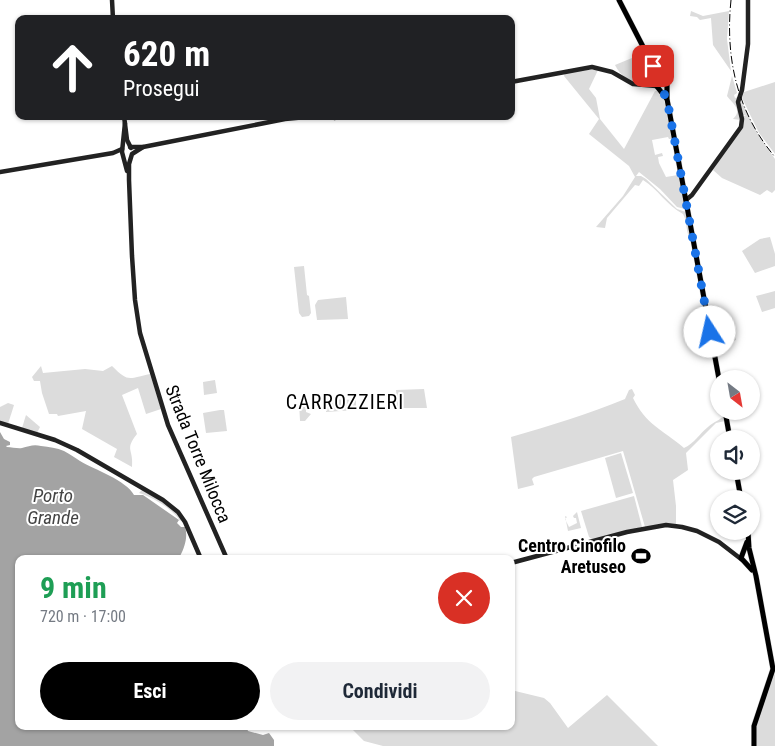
<!DOCTYPE html>
<html lang="it">
<meta charset="utf-8">
<style>
body{margin:0;font-family:"Roboto Condensed",sans-serif;background:#f2f2f3;color:#1f2937;height:100vh;display:flex;flex-direction:column;font-size:19px;white-space:nowrap}
*{box-sizing:border-box;margin:0}
p{font-size:16px;color:#747a83}
.icon{flex:none;width:28px;height:28px;fill:none;stroke:currentColor;stroke-width:2;stroke-linecap:round;stroke-linejoin:round}
.map{position:relative;flex:1;overflow:hidden}
.details{position:absolute;left:15px;top:555px;width:500px;height:175px;display:flex;flex-direction:column;background:#fff;border-radius:10px;box-shadow:0 1px 4px #0004}
.details>*{flex:none}
.banner{position:absolute;left:15px;top:15px;width:500px;height:105px;border-radius:10px;box-shadow:0 1px 4px #0004;background:#202124;color:#fff;overflow:hidden}
.needle{width:32px;rotate:149deg}
.controls{position:absolute;left:710px;top:370px;display:grid;gap:10px}
.controls a{display:grid;place-items:center;width:50px;height:50px;border-radius:50%;background:#fff;box-shadow:0 1px 4px #0004;font-size:25px}
.pin{position:absolute;display:grid;place-items:center;width:42px;height:42px;color:#fff;margin:-21px;border-radius:10px;box-shadow:0 2px 8px #0006}
.me{position:absolute;width:55px;margin:-28px;rotate:350deg;stroke-linejoin:round;filter:drop-shadow(0 0 4px #0008)}
.turn{display:flex;align-items:center;gap:18px;height:105px;padding:0 25px;font-size:22px}
.turn .icon{width:65px;height:65px;stroke-width:2.5}
.turn b{display:block;font-size:35px;line-height:42px}
.round{display:grid;place-items:center;flex:none;width:52px;height:52px;border-radius:26px;background:#f2f2f3}
.head{display:flex;align-items:center;justify-content:space-between;height:85px;padding:0 25px}
h1{font-size:30px;font-weight:700;line-height:38px;color:#1e9e55}
.primary-button{display:flex;gap:10px;margin-top:auto;padding:10px 25px}
.primary-button a{flex:1;height:58px;border-radius:30px;background:#000;color:#fff;font-size:20px;font-weight:700;line-height:58px;text-align:center}
.primary-button a+a{background:#f2f2f3;color:#1f2937}
.map>svg:first-child{display:block}
.green{fill:#dcdcdc}
.water{fill:#a3a3a3}
.lines{fill:none;stroke-linecap:round;stroke-linejoin:round}
.primary-casing{stroke:#dbdbdb;stroke-width:6}
.secondary{stroke:#222;stroke-width:4.5}
.primary{stroke:#000;stroke-width:5}
.rail{stroke:#000;stroke-width:1;stroke-dasharray:8 2.5 1 2.5;stroke-linecap:butt}
.route{stroke:#1a73e8;stroke-width:9;stroke-dasharray:0 16.2}
.labels{text-anchor:middle;stroke-width:4;stroke-linejoin:round;paint-order:stroke}
.street-label{font-size:18px;fill:#000;stroke:#fff}
.poi-label{font-size:18px;font-weight:bold;fill:#000;stroke:#fff;text-anchor:end}
.water-label{font-size:19px;font-style:italic;fill:#444;stroke:#fff}
.quarter-label{font-size:20px;letter-spacing:1px;fill:#000;stroke:#fff}
</style>
<div class="map">
<svg width="775" height="746" viewBox="0 0 775 746">
<rect width="100%" height="100%" fill="#fff"/>
<g class="green">
<path d="M 691,11 L 703,16 L 729,11 L 727,39 L 731,71 L 713,45 L 711,18 L 700,20 L 697,17 L 690,16 Z"/>
<path d="M 644,53 L 652,68 L 653,79 C 638,86 622,80 615,65 Z"/>
<path d="M 587,70 L 598,70 L 589,89 L 596,98 L 600,119 L 624,149 L 655,91 L 659,91 L 664,99 L 672,139 L 669,139 L 668,137 L 652,140 L 655,155 L 662,153 L 663,156 L 658,157 L 659,163 L 666,177 L 678,175 L 676,162 L 685,209 L 677,207 L 660,189 L 639,172 L 636,176 L 641,176 L 646,179 L 677,209 L 686,212 L 691,240 C 685,232 688,223 683,214 C 667,206 658,189 643,180 L 639,186 L 635,185 L 607,218 L 605,228 L 596,227 L 623,196 L 635,177 L 629,166 L 589,134 L 599,119 L 564,76 L 565,73 Z"/>
<path d="M 732,76 L 737,93 L 734,95 L 735,98 L 738,97 L 741,120 L 733,119 C 743,110 733,104 727,96 Z"/>
<path d="M 775,82 L 775,154 L 759,133 L 742,98 L 744,92 Z"/>
<path d="M 740,99 L 757,133 L 775,159 L 775,190 L 772,193 L 767,190 L 760,195 L 722,178 L 713,170 L 744,120 L 744,116 L 746,115 L 743,115 Z"/>
<path d="M 770,237 L 775,254 L 775,266 L 755,273 L 742,251 L 760,239 Z"/>
<path d="M 304,266 L 307,295 L 309,296 L 311,313 L 309,316 L 302,317 L 299,313 L 294,267 Z"/>
<path d="M 775,291 L 775,308 L 762,312 L 756,296 Z"/>
<path d="M 346,297 L 348,319 L 317,320 L 315,305 L 318,300 Z"/>
<path d="M 719,316 L 727,321 L 732,321 L 736,340 L 715,347 L 710,317 Z"/>
<path d="M 41,366 L 43,373 L 85,369 L 103,371 L 112,366 C 128,382 128,379 150,374 L 161,409 L 146,414 L 138,388 L 122,395 L 137,434 C 124,450 134,449 132,467 L 114,457 L 117,449 L 82,429 L 86,411 L 58,416 L 57,414 L 49,414 L 42,393 L 40,381 L 34,381 L 32,377 Z"/>
<path d="M 215,380 L 217,393 L 204,395 L 203,382 Z"/>
<path d="M 424,389 L 427,408 L 397,408 L 396,390 Z"/>
<path d="M 632,389 L 635,395 L 633,398 C 646,425 662,429 684,448 C 695,443 699,434 708,427 C 713,422 721,420 724,415 L 725,421 L 716,423 L 686,453 L 688,470 L 673,480 L 676,506 L 676,525 L 645,527 L 623,451 L 534,477 L 532,479 L 534,485 L 518,489 L 511,437 C 550,426 588,414 625,399 L 629,390 Z"/>
<path d="M 326,399 L 356,400 L 356,410 L 326,412 Z"/>
<path d="M 309,401 L 309,403 L 306,404 L 306,412 L 311,414 L 305,421 L 300,421 L 299,402 Z"/>
<path d="M 8,403 L 14,405 L 8,424 L 0,421 L 0,407 Z"/>
<path d="M 220,410 L 224,410 L 227,431 L 206,433 L 203,413 Z"/>
<path d="M 26,415 L 40,427 L 37,433 L 22,428 Z"/>
<path d="M 621,453 L 633,493 L 616,498 L 605,458 Z"/>
<path d="M 143,489 L 174,510 L 182,519 L 180,521 C 174,510 151,496 139,493 Z"/>
<path d="M 634,496 L 642,527 L 593,540 L 589,537 L 581,511 Z"/>
<path d="M 577,512 L 581,528 L 568,531 L 565,516 L 567,517 L 565,519 L 569,527 L 577,523 L 576,518 L 574,518 L 573,516 Z"/>
<path d="M 775,673 L 775,746 L 756,746 C 753,720 766,697 775,673 Z"/>
<path d="M 511,690 L 544,698 L 550,703 L 568,728 L 607,695 L 658,746 L 383,746 L 364,741 L 349,726 L 511,726 Z"/>
</g>
<path class="water" d="M 0,432 L 4,439 L 10,442 L 10,445 L 6,446 L 7,447 C 12,447 18,449 22,448 C 29,446 34,444 41,446 C 49,447 57,448 64,451 C 70,454 75,458 80,461 C 95,470 126,480 134,495 L 143,495 L 179,520 L 177,523 L 181,527 L 185,527 C 188,536 185,547 180,556 L 184,559 L 19,559 L 19,726 L 246,726 L 248,731 L 263,735 L 269,733 L 274,740 L 274,746 L 0,746 Z"/>
<g class="lines">
<g class="primary-casing">
<g id="primary">
<path d="M 619,0 L 653,66 L 659,74 L 667,80 L 667,99 L 719,379"/>
<path d="M 654,69 L 655,84 L 666,98"/>
<path d="M 725,411 L 730,439"/>
<path d="M 736,471 L 741,499"/>
<path d="M 748,531 L 749,548 L 756,576 L 773,669 L 754,726 L 754,746"/>
<path d="M 747,542 L 741,558 L 752,570"/>
</g>
</g>
<g class="secondary">
<path d="M 112,0 L 113,19"/>
<path d="M 511,82 L 592,67 L 612,72 L 633,84 L 656,86"/>
<path d="M 124,116 L 127,140 L 131,148"/>
<path d="M 328,116 L 335,118 L 338,116"/>
<path d="M 125,123 L 122,152 L 127,171"/>
<path d="M 130,147 L 143,147 L 285,119 L 317,116"/>
<path d="M 143,147 L 132,154 L 129,164 L 129,180 L 132,256 L 135,300 L 140,333 L 168,425 L 227,559"/>
<path d="M 0,172 L 113,153 L 122,149"/>
<path d="M 686,200 L 692,195 L 741,127 L 742,119 L 738,102 L 742,90 L 748,44 L 748,0"/>
<path d="M 0,423 L 55,440 L 77,450 L 163,500 L 178,512 L 185,522 L 201,559"/>
<path d="M 511,563 L 627,532 L 666,525 L 682,527 L 697,531 L 719,542 L 741,559"/>
</g>
<use href="#primary" class="primary"/>
<path class="rail" d="M 731,0 C 725,58 737,112 775,157"/>
</g>
<g class="lines">
<path class="route" d="M 653,66 L 655,75 L 655,84 L 663,92 L 667,99 L 710,332"/>
</g>
<defs>
<g id="stadium-bare" transform="scale(1.5)"><path d="M0-5a6.5 5 0 1 0 0 10a6.5 5 0 1 0 0-10ZM-3.5-1.8h7v3.6h-7Z" fill="#000" stroke="#fff" stroke-width="2.5" paint-order="stroke"/></g>
</defs>
<g fill-rule="evenodd">
<use href="#stadium-bare" x="641" y="556"/>
</g>
<g class="labels">
<g class="street-label">
<text transform="translate(198 454) rotate(68)" y="6">Strada Torre Milocca</text>
</g>
<g class="poi-label">
<text x="626" y="552">Centro Cinofilo<tspan x="626" dy="21">Aretuseo</tspan></text>
</g>
<g class="water-label">
<text x="53" y="502">Porto<tspan x="53" dy="22">Grande</tspan></text>
</g>
<g class="quarter-label">
<text x="345" y="409">CARROZZIERI</text>
</g>
</g>
</svg>
<div class="controls">
<a><svg class="needle" viewBox="-14 -14 28 28"><path d="M0-13l5 13h-10z" fill="#e53935"/><path d="M0 13l5-13h-10z" fill="#747a83"/></svg></a>
<a><svg class="icon" aria-label="sound" viewBox="0 0 24 24"><path d="M4 9h4l5-4v14l-5-4H4zM17 9q2 3 0 6"/></svg></a>
<a><svg class="icon" aria-label="layers" viewBox="0 0 24 24"><path d="M12 4l9 5-9 5-9-5zM3 14l9 5 9-5"/></svg></a>
</div>
<div class="pin" style="left:653px;top:66px;background:#d93025"><svg class="icon" aria-label="arrive" viewBox="0 0 24 24"><path d="M6 21V4h12l-3 4 3 4H6"/></svg></div>
<svg class="me" style="left:710px;top:332px" viewBox="-20 -20 40 40"><circle r="19" fill="#fff"/><path d="M0-13L10 11 0 6-10 11z" fill="#1a73e8"/></svg>
<div class="banner">
<div class="turn"><svg class="icon" aria-label="ahead" viewBox="0 0 24 24"><path d="M12 20V5M6 11l6-6 6 6"/></svg><div><b>620 m</b>Prosegui</div></div>
</div>
<section class="details">
<div class="head"><div><h1>9 min</h1><p>720 m · 17:00</p></div><a class="round" style="background:#d93025;color:#fff"><svg class="icon" aria-label="close" viewBox="0 0 24 24"><path d="M6 6l12 12M18 6L6 18"/></svg></a></div>
<div class="primary-button"><a>Esci</a><a>Condividi</a></div>
</section>
</div>
